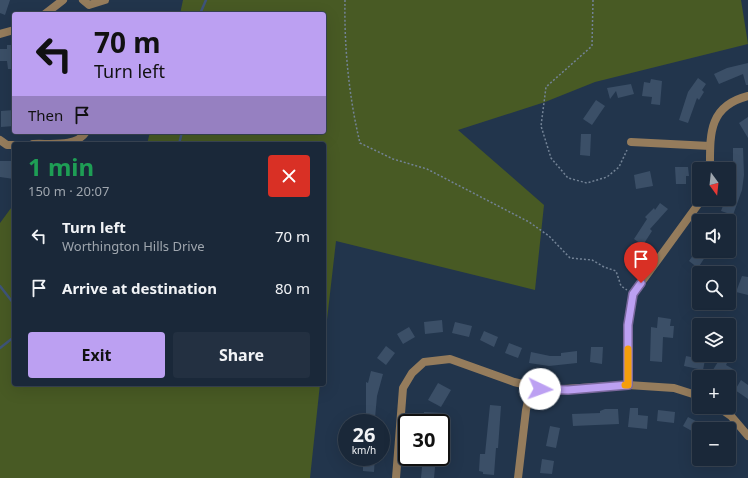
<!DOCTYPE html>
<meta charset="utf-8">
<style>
body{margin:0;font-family:"Noto Sans",sans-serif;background:#233041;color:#f1f3f6;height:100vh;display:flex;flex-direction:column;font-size:15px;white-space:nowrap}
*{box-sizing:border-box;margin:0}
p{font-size:13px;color:#9fa6ae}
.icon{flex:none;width:22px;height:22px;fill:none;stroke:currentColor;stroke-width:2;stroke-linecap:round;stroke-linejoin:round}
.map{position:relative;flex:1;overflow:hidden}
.sheet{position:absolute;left:12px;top:142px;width:314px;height:244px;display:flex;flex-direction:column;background:#1a2839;border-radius:4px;box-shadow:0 4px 16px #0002,0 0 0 1px #384453}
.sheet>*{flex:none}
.hud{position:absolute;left:12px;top:12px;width:314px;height:122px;border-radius:4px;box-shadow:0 4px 16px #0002,0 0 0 1px #384453;background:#bca0f2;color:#111;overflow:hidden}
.needle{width:26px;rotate:165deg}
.fabs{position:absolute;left:692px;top:162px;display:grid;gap:8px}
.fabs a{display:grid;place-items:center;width:44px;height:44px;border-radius:4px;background:#1a2839;box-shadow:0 4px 16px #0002,0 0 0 1px #384453;font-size:20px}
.speed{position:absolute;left:338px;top:414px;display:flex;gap:8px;font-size:20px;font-weight:700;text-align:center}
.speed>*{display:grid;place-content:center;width:52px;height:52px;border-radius:50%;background:#1a2839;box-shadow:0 4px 16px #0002,0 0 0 1px #384453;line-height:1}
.speed small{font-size:10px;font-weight:400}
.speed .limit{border:2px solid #111;border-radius:6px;background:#fff;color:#111}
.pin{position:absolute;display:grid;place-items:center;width:34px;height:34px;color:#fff;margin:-41px -17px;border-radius:50% 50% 50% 0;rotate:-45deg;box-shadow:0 0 4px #0007}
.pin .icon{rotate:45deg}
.me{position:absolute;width:44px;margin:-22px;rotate:93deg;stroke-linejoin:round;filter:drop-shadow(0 0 3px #0008)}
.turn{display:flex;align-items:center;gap:14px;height:84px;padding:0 16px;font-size:18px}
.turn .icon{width:52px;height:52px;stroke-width:2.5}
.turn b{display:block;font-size:28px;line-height:34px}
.then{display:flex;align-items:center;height:38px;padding:0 16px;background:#0003;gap:8px;font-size:15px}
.round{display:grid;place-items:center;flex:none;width:42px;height:42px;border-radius:4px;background:#233041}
.headline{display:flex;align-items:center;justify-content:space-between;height:68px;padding:0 16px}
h1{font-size:24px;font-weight:700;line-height:30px;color:#1e9e55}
.cta{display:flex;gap:8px;margin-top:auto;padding:8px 16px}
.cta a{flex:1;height:46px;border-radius:4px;background:#bca0f2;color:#111;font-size:16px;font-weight:700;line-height:46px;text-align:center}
.cta a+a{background:#233041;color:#f1f3f6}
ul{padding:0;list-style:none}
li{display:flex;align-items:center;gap:12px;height:52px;padding:0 16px}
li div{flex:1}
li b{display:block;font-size:15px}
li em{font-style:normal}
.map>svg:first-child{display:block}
.green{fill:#485a24}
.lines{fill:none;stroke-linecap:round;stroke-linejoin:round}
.stream{stroke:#3e547a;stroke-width:2.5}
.building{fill:#3b4f67}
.path{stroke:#738396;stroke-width:1.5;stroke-dasharray:2 2;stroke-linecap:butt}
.minor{stroke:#957c5c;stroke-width:8}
.route-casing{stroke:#7a689d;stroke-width:10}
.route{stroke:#bca0f2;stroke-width:7}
.slow{stroke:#f59e0b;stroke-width:7}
</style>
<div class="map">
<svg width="748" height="478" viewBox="0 0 748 478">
<rect width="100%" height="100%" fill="#22354c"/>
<g class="green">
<path d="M 183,0 L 741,0 L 748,44 L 595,82 L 545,102 L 458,130 L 544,205 L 535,290 L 336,241 L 324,346 L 324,144 L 147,144 L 150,132 L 324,132 L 324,14 L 180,14 Z"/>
<path d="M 14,204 L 14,384 L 320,384 L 310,478 L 0,478 L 0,223 Z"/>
</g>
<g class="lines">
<g class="stream">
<path d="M 200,14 L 206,0"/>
<path d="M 179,144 L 182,132"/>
<path d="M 0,286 L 14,304"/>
<path d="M 0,348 L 14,337"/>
</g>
</g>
<g class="building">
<path d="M 0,0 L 10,0 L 5,15 L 0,13 Z"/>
<path d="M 7,45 L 14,45 L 14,69 L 8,69 L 7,61 L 0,61 L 0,49 L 7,49 Z"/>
<path d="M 748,63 L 748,85 L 746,85 L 743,74 L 719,84 L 714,74 L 727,68 Z"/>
<path d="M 698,78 L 706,84 L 702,90 L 704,92 L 699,100 L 697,98 L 688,123 L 679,120 L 688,92 Z"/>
<path d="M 651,79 L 662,81 L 660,105 L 651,104 L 652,97 L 642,96 L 644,82 L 650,83 Z"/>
<path d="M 631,84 L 634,94 L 618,98 L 616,91 L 610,99 L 607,88 Z"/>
<path d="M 596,100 L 605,106 L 592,125 L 583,119 Z"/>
<path d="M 14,110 L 14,126 L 1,127 L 1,111 Z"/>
<path d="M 748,117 L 748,138 L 739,123 Z"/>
<path d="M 581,134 L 591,134 L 590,156 L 580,155 Z"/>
<path d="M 733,148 L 743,148 L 744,175 L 742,190 L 733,215 L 721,211 L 724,203 L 726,203 L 729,199 L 731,176 L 733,177 Z"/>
<path d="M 0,161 L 14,161 L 14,179 L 0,177 Z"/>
<path d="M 675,167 L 688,167 L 689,176 L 686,176 L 686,184 L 676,184 Z"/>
<path d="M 650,171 L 653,186 L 636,189 L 634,175 Z"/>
<path d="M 660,203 L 668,209 L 650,229 L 652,231 L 643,245 L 634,239 L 647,219 L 645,217 L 654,208 L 655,210 Z"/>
<path d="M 696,251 L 702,251 L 707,254 L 698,268 L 689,261 Z"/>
<path d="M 742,276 L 748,277 L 748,295 L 736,292 Z"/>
<path d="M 658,317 L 671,319 L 670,326 L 674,326 L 673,338 L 663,337 L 662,362 L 650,361 L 651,327 L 657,328 Z"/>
<path d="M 442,320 L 443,332 L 425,334 L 424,322 Z"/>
<path d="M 455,322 L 472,326 L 469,337 L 452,333 Z"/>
<path d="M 409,327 L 415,337 L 403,344 L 397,334 Z"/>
<path d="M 484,331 L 498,337 L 494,347 L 480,340 Z"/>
<path d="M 509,343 L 522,348 L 518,358 L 505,353 Z"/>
<path d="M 386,346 L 395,353 L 386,365 L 377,358 Z"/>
<path d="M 591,347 L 603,347 L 602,364 L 590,362 Z"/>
<path d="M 577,351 L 577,363 L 549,366 L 529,363 L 531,352 L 550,356 L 561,356 L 561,353 Z"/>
<path d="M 686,356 L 705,360 L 703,370 L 684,366 Z"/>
<path d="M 721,357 L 728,361 L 726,365 L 733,369 L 728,377 L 718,377 L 711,373 Z"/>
<path d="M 371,371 L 383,374 L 377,396 L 375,418 L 366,418 L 366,382 L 368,383 Z"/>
<path d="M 741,380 L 748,385 L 748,399 L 735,390 Z"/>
<path d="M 438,383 L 451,390 L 441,407 L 428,400 Z"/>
<path d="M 490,405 L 501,406 L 498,448 L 496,448 L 494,475 L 483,474 L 483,472 L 479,471 L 480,454 L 485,454 Z"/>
<path d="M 630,408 L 638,408 L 638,415 L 648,416 L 647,429 L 628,427 Z"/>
<path d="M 605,409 L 618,409 L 619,424 L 573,426 L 572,414 L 600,413 L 600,411 Z"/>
<path d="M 658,410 L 675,412 L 674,423 L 657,421 Z"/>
<path d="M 424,412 L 444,413 L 444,423 L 429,423 L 430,420 L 424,420 Z"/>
<path d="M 688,417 L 711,429 L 699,429 L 699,435 L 683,426 Z"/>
<path d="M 550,426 L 560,428 L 556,448 L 546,446 Z"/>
<path d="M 363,457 L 375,457 L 374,472 L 363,471 Z"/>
<path d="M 428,457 L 436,457 L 434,478 L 421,478 L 422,467 L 427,467 Z"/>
<path d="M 542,459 L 554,461 L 552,474 L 540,473 Z"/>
</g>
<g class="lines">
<g class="path">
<path d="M 345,0 C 344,46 349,98 360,143 L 393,159 L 427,169 L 529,222 L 549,236 L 570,258 L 592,260 L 604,267 L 616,271 L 621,286 L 627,290"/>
<path d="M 593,0 L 592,46 L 546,87 L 541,126 L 551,158 L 568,178 L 587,183 L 607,177 L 619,167 L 627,150"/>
</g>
<g class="minor">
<path d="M 83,0 L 89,5 L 105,0"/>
<path d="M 45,14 L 63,0"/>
<path d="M 0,34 L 14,30"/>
<path d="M 0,140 L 7,145 L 14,145"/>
<path d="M 631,142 L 710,146"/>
<path d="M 33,144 C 49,143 76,148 86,132"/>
<path d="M 710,169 C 710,135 708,106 748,96"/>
<path d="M 628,385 L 628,325 L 633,294 L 702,199"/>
<path d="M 718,407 L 731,416 L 748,436"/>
<path d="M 396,478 L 403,388 L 412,373 L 424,362 L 450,359 L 514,382 L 548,390 L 628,385 L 674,388 L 699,396"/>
<path d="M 518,478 L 526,410 L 531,387"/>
</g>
</g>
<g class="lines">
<g class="route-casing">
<path id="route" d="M 540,389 L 568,390 L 628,385 L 628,325 L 633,294 L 641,283"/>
</g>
<use href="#route" class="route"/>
<path class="slow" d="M 625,385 L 628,385 L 628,349"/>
</g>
</svg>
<div class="fabs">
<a><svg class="needle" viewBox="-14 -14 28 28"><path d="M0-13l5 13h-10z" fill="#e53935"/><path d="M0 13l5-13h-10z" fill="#9fa6ae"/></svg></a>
<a><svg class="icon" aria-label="sound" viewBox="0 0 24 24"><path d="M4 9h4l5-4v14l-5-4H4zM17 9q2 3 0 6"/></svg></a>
<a><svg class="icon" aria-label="search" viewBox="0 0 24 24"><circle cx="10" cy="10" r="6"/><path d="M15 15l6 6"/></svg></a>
<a><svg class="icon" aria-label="layers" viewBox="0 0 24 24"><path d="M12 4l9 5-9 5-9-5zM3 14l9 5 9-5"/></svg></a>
<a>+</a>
<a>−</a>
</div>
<div class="speed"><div>26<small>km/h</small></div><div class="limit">30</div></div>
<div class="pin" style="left:641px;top:283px;background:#d93025"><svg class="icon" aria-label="arrive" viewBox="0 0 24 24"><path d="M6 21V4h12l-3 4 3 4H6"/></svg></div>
<svg class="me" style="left:540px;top:389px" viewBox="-20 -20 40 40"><circle r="19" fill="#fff"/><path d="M0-13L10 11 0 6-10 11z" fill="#bca0f2"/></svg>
<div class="hud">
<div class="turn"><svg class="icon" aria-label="left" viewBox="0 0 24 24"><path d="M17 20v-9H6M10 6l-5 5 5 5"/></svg><div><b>70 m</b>Turn left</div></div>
<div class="then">Then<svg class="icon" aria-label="arrive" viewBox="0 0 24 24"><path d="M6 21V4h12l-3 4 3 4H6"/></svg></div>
</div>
<section class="sheet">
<div class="headline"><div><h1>1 min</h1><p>150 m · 20:07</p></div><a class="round" style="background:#d93025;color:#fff"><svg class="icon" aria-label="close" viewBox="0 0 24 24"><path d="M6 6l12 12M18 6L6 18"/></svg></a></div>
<ul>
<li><svg class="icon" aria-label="left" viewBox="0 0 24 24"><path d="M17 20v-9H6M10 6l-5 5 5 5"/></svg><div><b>Turn left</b><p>Worthington Hills Drive</p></div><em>70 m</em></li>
<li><svg class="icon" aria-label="arrive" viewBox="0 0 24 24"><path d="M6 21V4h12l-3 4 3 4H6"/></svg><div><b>Arrive at destination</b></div><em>80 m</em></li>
</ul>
<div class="cta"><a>Exit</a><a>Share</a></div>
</section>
</div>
